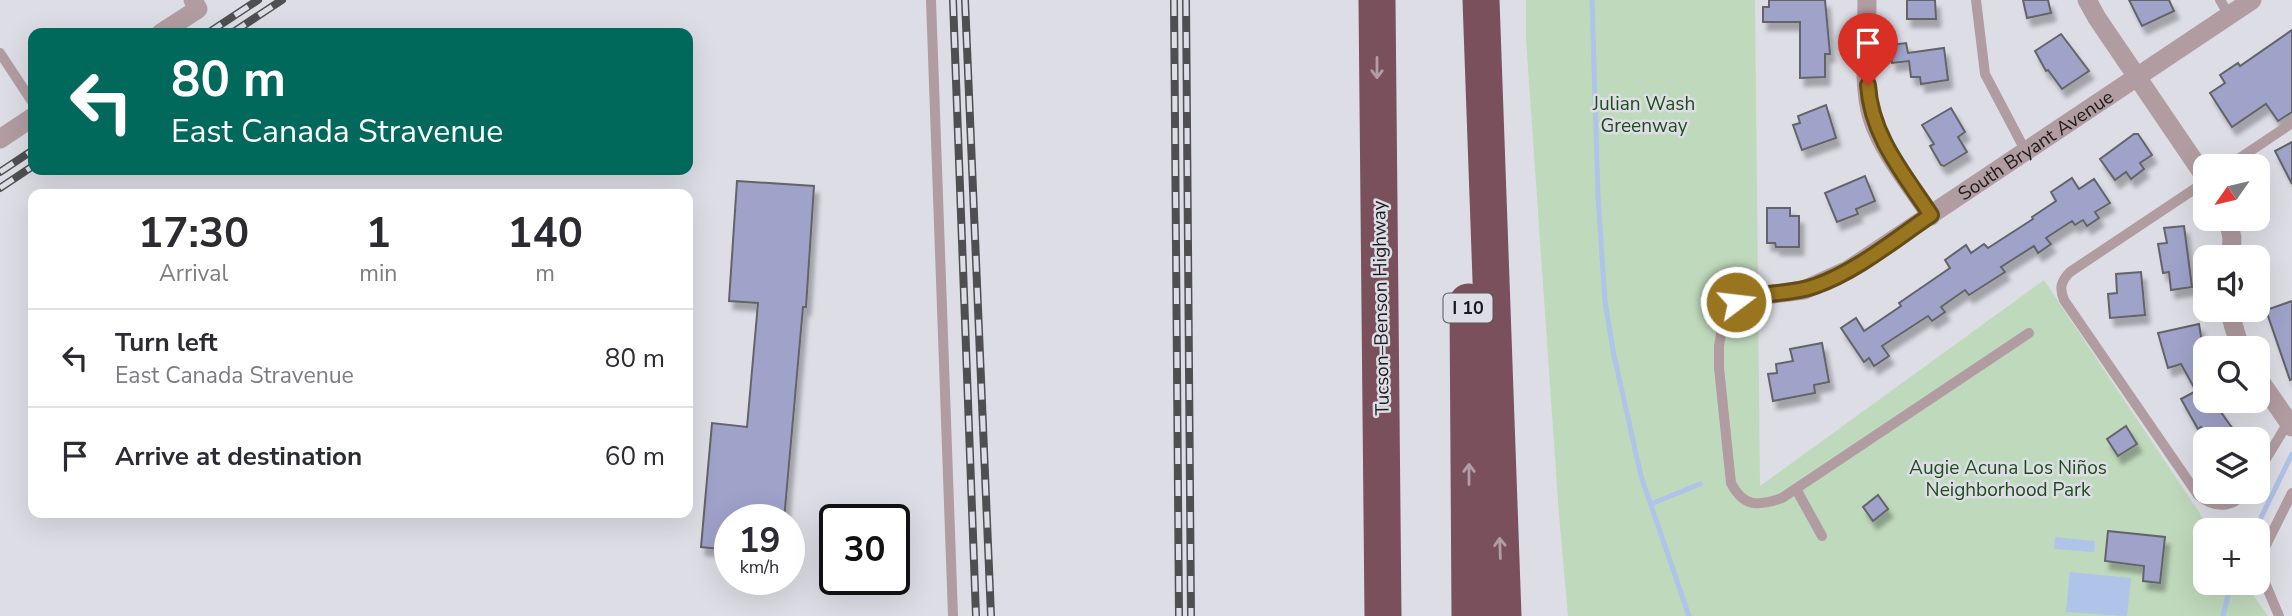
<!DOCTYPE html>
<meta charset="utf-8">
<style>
body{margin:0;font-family:"Nunito Sans",sans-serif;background:#f2f2f3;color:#2b2b33;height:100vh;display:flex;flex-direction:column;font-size:26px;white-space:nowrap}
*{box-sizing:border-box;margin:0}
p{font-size:23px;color:#7c7c81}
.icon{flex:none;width:38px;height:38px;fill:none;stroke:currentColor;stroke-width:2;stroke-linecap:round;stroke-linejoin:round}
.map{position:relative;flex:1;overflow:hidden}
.details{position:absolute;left:28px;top:189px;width:665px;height:329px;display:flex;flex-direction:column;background:#fff;border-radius:14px;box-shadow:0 7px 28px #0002}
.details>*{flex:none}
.hud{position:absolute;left:28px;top:28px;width:665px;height:147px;border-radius:14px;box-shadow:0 7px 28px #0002;background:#00695c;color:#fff;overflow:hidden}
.needle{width:46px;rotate:236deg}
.fabs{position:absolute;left:2193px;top:154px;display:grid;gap:14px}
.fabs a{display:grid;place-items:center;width:77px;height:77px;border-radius:14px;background:#fff;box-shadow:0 7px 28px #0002;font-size:35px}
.speed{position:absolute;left:714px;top:504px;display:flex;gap:14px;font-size:35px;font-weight:700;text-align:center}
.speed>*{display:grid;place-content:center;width:91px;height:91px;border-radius:50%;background:#fff;box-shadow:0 7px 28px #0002;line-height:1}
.speed small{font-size:18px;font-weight:400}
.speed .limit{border:4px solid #111;border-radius:10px;background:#fff;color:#111}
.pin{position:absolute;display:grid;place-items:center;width:60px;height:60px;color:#fff;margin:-72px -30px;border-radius:50% 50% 50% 0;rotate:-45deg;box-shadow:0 0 7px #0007}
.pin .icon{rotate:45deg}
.me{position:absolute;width:77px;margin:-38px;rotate:75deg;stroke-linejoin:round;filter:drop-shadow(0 0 5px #0008)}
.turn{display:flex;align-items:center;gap:24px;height:147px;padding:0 28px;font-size:32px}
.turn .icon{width:91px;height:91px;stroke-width:2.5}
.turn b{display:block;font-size:49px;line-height:60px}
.eta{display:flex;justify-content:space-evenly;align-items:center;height:119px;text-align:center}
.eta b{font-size:42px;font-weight:700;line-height:49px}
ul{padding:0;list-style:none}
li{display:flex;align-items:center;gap:21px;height:98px;padding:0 28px;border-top:2px solid #e1e1e2}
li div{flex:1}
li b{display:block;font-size:26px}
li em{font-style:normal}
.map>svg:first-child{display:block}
.green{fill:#bfd9bc}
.water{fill:#b0c3e9}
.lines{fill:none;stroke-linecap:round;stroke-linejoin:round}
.stream{stroke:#b0c3e9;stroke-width:5}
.building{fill:#9fa2c9;stroke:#636469;stroke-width:2;filter:url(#shadow)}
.service{stroke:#b19ca1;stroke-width:10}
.minor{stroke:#b19ca1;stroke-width:19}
.motorway{stroke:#79505c;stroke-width:37}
.rail-casing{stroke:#4f4f52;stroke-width:8}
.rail{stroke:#dddee5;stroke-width:5;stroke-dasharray:16;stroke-linecap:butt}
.oneway{stroke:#b09ea7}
.route-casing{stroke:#644c15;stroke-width:18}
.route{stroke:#9a7520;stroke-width:12}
.labels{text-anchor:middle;stroke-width:5;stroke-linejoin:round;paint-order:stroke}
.shield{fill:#dddee5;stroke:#555659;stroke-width:2}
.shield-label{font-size:18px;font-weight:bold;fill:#1b1b1d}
.park-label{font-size:19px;fill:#204b1d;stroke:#dddee5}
.street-label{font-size:19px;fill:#1b1b1d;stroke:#dddee5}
</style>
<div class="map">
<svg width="2292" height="616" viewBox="0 0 2292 616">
<defs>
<filter id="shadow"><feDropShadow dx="4.5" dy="8" stdDeviation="2" flood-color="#0004"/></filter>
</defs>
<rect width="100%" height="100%" fill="#dddee5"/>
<path class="green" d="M 1526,0 L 1755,0 L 1760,486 L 2044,280 L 2211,530 L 2205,530 L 2205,583 L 2245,583 L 2268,616 L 1568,616 L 1559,515 L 1526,39 Z"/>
<g class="water">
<path d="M 2055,537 L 2095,541 L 2094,552 L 2054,549 Z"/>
<path d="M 2070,572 L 2131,578 L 2127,616 L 2066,612 Z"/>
</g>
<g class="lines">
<g class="stream">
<path d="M 1592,0 L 1598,196 L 1605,301 L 1613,351 L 1641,476 L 1689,616"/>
<path d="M 1651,504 L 1700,484"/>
<path d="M 2255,530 L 2292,454"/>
<path d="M 2223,616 L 2231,583"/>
</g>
</g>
<g class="building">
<path d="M 1769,0 L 1825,0 L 1830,54 L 1825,54 L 1825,77 L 1800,78 L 1800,22 L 1763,22 L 1763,7 L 1769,7 Z"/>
<path d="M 1907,0 L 1935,0 L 1936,19 L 1907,19 Z"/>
<path d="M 2023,0 L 2048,0 L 2051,13 L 2027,18 Z"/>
<path d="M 2129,0 L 2169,0 L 2174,11 L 2142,26 Z"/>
<path d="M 2292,30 L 2292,112 L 2278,121 L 2266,104 L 2232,127 L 2210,93 L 2225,83 L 2220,75 L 2238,63 L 2240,66 Z"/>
<path d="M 2061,34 L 2089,71 L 2062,89 L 2048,70 L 2046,71 L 2035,51 Z"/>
<path d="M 1906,43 L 1908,53 L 1944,48 L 1948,80 L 1921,84 L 1920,77 L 1911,77 L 1909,61 L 1892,63 L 1890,45 Z"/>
<path d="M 1826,105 L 1836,138 L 1802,150 L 1793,125 L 1800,123 L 1798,116 Z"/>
<path d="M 1951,108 L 1965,132 L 1958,137 L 1967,152 L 1944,166 L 1941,165 L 1930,146 L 1934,144 L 1922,125 Z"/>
<path d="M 2134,134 L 2138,134 L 2152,155 L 2140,163 L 2144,169 L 2131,179 L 2126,172 L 2115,180 L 2100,159 Z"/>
<path d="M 2292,142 L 2292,184 L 2275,151 Z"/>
<path d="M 1865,176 L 1875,201 L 1856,209 L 1858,214 L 1837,222 L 1825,193 Z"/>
<path d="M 2072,178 L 2079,189 L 2094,179 L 2110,203 L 2095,212 L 2099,218 L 2087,226 L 2083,220 L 2075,225 L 2072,221 L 2046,238 L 2051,244 L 2038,253 L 2034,246 L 2001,267 L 2005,272 L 1969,295 L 1965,290 L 1941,307 L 1945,312 L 1932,321 L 1928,316 L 1882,346 L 1889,356 L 1874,366 L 1869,358 L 1864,362 L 1841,328 L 1856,318 L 1864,331 L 1901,306 L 1899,303 L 1950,268 L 1945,260 L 1966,245 L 1971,253 L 1984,244 L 1988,248 L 2033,219 L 2032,217 L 2056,201 L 2051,192 Z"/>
<path d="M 737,181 L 814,186 L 806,307 L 803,307 L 784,520 L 730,520 L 730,550 L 701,547 L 712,423 L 747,427 L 758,303 L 729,301 Z"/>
<path d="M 1767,208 L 1790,208 L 1790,216 L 1799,216 L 1799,247 L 1776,247 L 1775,243 L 1767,243 Z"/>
<path d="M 2184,226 L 2192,287 L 2171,290 L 2169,272 L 2163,273 L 2158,244 L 2167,243 L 2164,228 Z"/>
<path d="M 2141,272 L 2145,315 L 2110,318 L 2108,294 L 2117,293 L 2116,274 Z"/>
<path d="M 2292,301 L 2292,379 L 2290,380 L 2266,310 Z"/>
<path d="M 2199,324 L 2205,361 L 2205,401 L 2213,401 L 2240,439 L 2209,439 L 2201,427 L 2198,429 L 2181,399 L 2196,391 L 2181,364 L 2168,368 L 2158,333 Z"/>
<path d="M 1822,343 L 1829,382 L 1814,385 L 1815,393 L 1773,401 L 1768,374 L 1777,373 L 1776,364 L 1793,361 L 1790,349 Z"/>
<path d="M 2126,426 L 2137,444 L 2118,456 L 2107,439 Z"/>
<path d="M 1878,495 L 1888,509 L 1873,521 L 1863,507 Z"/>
<path d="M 2108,531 L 2165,537 L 2160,583 L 2143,581 L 2144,566 L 2105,561 Z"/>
</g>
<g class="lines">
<g class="service">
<path d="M 931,0 L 953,616"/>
<path d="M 1976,0 L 1985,74 L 2026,152"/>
<path d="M 2220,0 L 2229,15"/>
<path d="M 0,53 L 33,103"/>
<path d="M 2228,166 L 2292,123"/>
<path d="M 2205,182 L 2070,272 C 2061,281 2059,288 2064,300 L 2198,495 C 2214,508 2232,509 2245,492"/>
<path d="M 1736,302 L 1723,322 L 1719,346 L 1719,368 L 1731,483 C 1744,508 1758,506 1782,498 L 2029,333"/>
<path d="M 2258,472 L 2289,421"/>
<path d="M 1796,489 L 1822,536"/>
<path d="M 2279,616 L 2263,578 L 2264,549 L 2292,493"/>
</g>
<g class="minor">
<path d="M 1867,0 C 1867,35 1862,86 1872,118 C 1883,153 1911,185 1931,216"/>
<path d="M 2087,0 L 2097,18 L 2205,177"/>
<path d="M 161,33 L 198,9 L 193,0"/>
<path d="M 0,139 L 33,117"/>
<path d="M 2228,219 L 2232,238 L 2231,257"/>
<path id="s1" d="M 1736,302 L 1749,297 L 1804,290 L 1848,270 L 2252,0"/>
<path d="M 2229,310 L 2240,348"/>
<path d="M 2258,378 L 2292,427"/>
</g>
<g class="motorway">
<path d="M 1377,0 L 1383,616"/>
<path d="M 1481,0 L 1503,616"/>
<path d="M 1468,302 L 1470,616"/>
</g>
<g class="rail-casing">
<g id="rail">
<path d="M 953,0 L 976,616"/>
<path d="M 965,0 L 991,616"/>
<path d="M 1174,0 L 1179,616"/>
<path d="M 1186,0 L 1191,616"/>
<path d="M 208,33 L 258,0"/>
<path d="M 232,33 L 282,0"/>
<path d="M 0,172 L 33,150"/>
<path d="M 0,188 L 33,166"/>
</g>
</g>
<use href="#rail" class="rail"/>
</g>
<defs><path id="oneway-shaft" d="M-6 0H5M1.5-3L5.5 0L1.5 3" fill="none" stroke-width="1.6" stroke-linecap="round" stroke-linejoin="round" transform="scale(1.75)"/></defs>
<g class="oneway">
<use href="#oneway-shaft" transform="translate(1377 68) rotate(90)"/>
<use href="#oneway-shaft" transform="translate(1469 474) rotate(-90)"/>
<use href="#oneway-shaft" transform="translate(1500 548) rotate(-92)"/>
</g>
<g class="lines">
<g class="route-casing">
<path id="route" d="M 1736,302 C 1762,291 1790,295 1815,286 C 1857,271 1894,240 1931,215 C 1904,174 1871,136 1868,85"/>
</g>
<use href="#route" class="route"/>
</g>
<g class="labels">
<rect class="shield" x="1443.5" y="293.5" width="49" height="29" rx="5"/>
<g class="shield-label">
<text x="1468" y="314">I 10</text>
</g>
<g class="park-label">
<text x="1644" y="110">Julian Wash<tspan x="1644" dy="22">Greenway</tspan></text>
<text x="2008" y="474">Augie Acuna Los Niños<tspan x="2008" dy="22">Neighborhood Park</tspan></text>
</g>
<g class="street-label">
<text dy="7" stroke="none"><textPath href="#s1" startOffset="343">South Bryant Avenue</textPath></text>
<text transform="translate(1380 308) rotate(-91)" y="7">Tucson–Benson Highway</text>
</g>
</g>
</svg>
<div class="fabs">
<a><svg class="needle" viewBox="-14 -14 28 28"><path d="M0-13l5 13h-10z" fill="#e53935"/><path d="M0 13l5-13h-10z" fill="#7c7c81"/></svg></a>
<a><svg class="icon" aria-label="sound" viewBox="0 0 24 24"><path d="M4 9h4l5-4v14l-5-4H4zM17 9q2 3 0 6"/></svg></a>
<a><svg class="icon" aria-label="search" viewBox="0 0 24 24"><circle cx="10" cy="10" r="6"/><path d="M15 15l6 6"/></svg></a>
<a><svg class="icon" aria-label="layers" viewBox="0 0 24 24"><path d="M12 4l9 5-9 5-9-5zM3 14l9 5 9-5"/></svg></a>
<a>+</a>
</div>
<div class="speed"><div>19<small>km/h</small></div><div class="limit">30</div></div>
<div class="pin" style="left:1868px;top:85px;background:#d93025"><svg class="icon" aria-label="arrive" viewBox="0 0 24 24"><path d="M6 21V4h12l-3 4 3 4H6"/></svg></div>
<svg class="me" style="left:1736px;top:302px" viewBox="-20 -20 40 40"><circle r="17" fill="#9a7520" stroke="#fff" stroke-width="3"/><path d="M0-11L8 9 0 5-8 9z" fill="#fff"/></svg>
<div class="hud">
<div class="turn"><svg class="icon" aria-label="left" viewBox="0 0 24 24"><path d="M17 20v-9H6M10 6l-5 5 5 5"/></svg><div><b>80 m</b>East Canada Stravenue</div></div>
</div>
<section class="details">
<div class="eta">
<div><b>17:30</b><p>Arrival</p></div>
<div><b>1</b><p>min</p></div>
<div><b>140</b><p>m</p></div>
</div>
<ul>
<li><svg class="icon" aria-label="left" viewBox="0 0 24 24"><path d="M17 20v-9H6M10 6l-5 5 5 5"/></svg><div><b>Turn left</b><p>East Canada Stravenue</p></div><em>80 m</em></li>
<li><svg class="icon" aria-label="arrive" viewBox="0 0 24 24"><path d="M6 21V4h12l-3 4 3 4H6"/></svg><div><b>Arrive at destination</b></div><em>60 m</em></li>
</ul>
</section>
</div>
